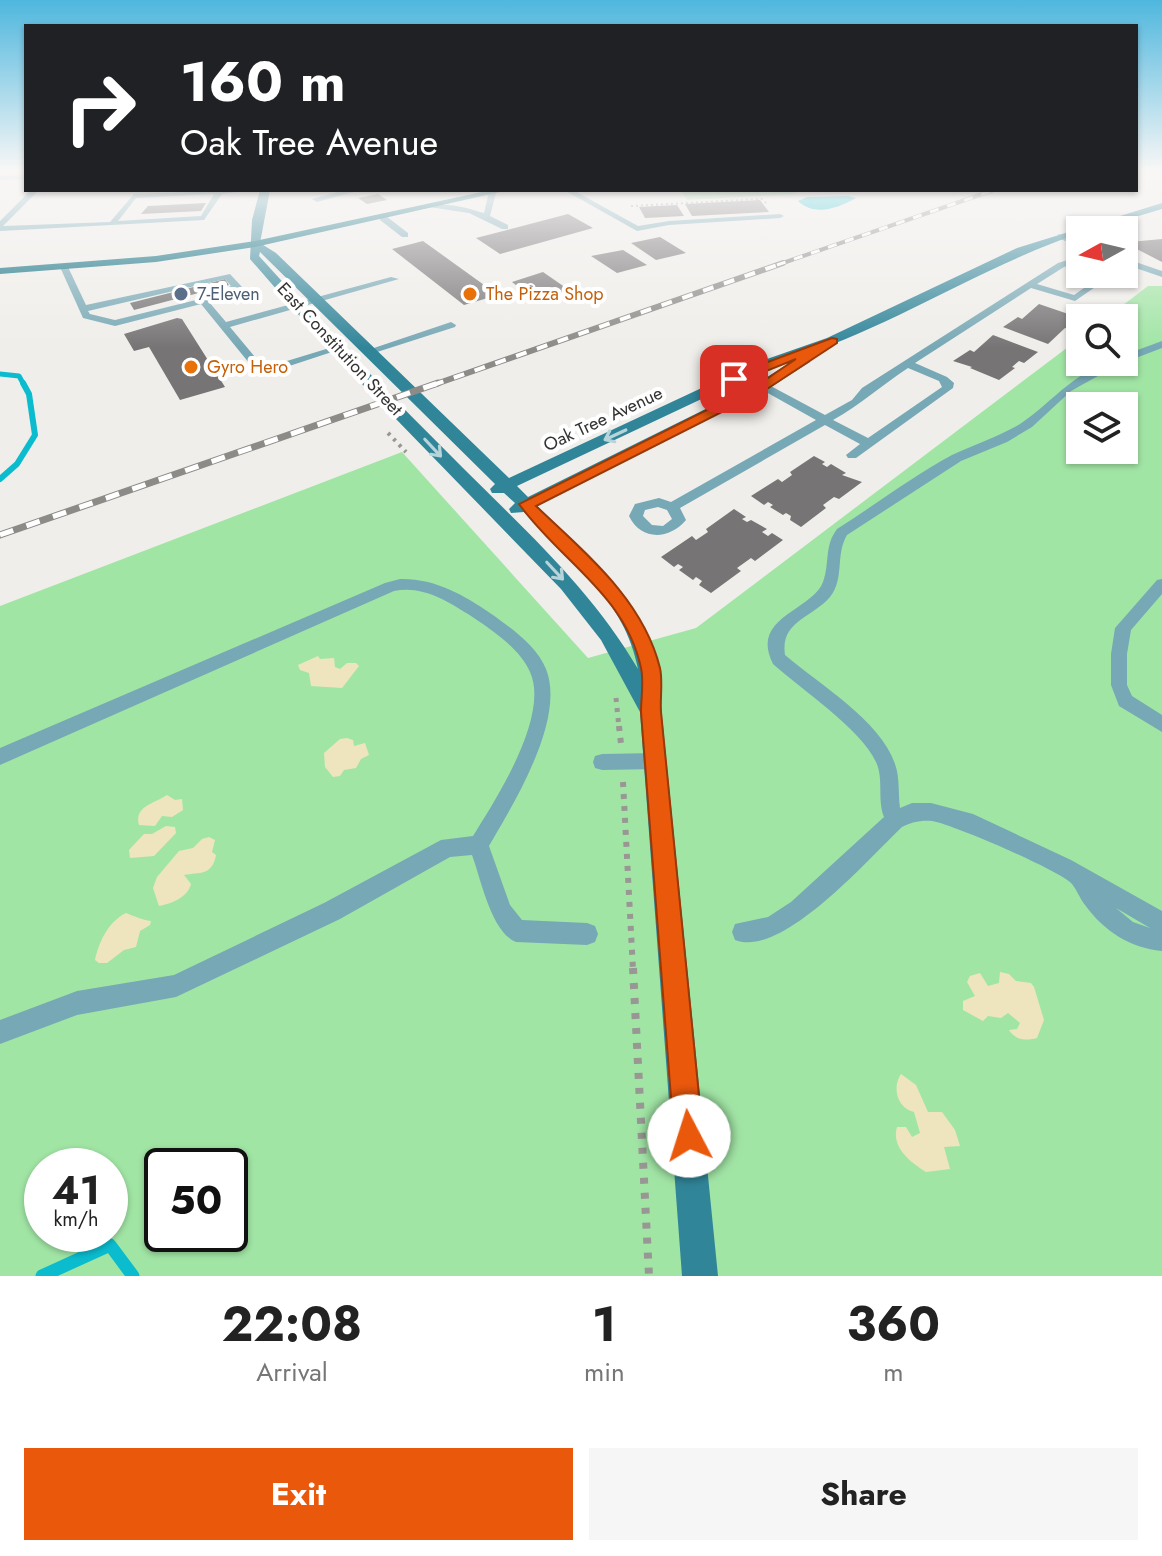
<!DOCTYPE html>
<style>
body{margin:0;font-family:Jost,sans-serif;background:#f6f6f6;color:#222;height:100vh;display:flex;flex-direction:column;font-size:30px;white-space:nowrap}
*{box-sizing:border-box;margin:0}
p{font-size:26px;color:#767676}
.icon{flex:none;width:44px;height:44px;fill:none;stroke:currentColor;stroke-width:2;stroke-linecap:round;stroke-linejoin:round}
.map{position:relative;height:1276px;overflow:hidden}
.panel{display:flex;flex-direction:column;background:#fff;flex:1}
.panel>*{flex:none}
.guide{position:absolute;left:24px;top:24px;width:1114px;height:168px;border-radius:0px;box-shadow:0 2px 6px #0004;background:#202124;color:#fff;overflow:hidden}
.needle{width:52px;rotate:262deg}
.buttons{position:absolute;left:1066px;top:216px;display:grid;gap:16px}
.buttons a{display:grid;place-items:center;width:72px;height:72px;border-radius:0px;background:#fff;box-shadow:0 2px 6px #0004;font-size:40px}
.speed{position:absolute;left:24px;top:1148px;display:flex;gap:16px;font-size:40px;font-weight:700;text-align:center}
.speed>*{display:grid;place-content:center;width:104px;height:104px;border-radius:50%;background:#fff;box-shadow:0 2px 6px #0004;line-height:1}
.speed small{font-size:20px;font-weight:400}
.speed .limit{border:4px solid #111;border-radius:12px;background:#fff;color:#111}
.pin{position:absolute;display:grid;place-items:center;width:68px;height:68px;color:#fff;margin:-34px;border-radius:16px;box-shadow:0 4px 12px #0006}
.me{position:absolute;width:88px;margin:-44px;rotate:355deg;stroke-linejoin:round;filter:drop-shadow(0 0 6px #0008)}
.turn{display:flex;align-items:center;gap:28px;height:168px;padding:0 24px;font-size:36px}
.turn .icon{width:104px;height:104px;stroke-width:2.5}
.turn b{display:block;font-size:56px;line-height:68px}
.eta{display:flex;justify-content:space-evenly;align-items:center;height:136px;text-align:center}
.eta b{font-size:48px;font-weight:700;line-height:56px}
.button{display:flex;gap:16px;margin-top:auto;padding:16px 24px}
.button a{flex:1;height:92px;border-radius:0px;background:#ea580c;color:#fff;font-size:32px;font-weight:700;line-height:92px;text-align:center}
.button a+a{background:#f6f6f6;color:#222}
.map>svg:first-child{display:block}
.green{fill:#a1e5a5;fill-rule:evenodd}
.sand{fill:#eee5bf}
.water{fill:#0bbccf}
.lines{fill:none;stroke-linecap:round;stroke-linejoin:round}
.stream-far2{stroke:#0bbccf;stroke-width:5}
.stream-far1{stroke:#0bbccf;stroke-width:6}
.stream{stroke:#0bbccf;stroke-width:13}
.building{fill:#777476}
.path-far4{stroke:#989794;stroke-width:2;stroke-dasharray:2 3;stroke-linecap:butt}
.path-far3{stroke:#989794;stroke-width:4;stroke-dasharray:3 5;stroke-linecap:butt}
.path-far2{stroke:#989794;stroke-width:5;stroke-dasharray:4 6;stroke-linecap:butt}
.path-far1{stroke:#989794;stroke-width:6;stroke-dasharray:5 7;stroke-linecap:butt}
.path{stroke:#989794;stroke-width:8;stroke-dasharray:6 9;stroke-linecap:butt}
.lane{fill:#77a8b5;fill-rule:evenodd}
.street{fill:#77a8b5;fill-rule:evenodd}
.secondary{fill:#318599;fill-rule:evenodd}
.primary{fill:#05697c;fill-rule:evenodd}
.rail-far2-casing{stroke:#8c8b88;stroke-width:4}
.rail-far1-casing{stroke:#8c8b88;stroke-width:6}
.rail-casing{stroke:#8c8b88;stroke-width:7}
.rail-far2{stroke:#fff;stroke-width:3;stroke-dasharray:9;stroke-linecap:butt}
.rail-far1{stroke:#fff;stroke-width:4;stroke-dasharray:11;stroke-linecap:butt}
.rail{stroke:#fff;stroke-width:5;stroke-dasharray:14;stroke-linecap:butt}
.oneway{stroke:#b7d4db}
.route{fill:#ea580c;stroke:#983908;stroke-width:2}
.service-dot{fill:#5c6f8a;stroke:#fff;stroke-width:3}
.food-dot{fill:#e8710a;stroke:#fff;stroke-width:3}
.labels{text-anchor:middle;stroke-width:8;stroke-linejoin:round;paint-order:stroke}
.far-service-label{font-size:18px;fill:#4e5e75;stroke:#fff;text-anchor:start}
.far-food-label{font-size:18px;fill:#c56008;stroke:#fff;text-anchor:start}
.far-street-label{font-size:18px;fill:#333331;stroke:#fff}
</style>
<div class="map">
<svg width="1162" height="1276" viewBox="0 0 1162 1276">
<rect width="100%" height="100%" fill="#f0eeea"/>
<g class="green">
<path d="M 680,190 L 793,190 L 797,194 L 687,200 Z"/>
<path d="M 1148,286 L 1162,286 L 1162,1276 L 0,1276 L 0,606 L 402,452 L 588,658 L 696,628 L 1080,338 L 1080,362 L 1124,362 L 1124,318 L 1106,318 ZM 1080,406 L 1124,406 L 1124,450 L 1080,450 ZM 42,1166 L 110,1166 L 110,1234 L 42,1234 ZM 162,1166 L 230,1166 L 230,1234 L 162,1234 Z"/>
</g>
<g class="sand">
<path d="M 318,656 L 320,659 L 334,658 L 335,667 L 340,669 L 347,663 L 356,663 L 359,666 L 342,688 L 311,686 L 309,673 L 300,670 L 298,665 Z"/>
<path d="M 347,738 L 353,740 L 354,746 L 365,743 L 369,755 L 361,759 L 356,768 L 344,770 L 340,776 L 333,777 L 325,767 L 324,753 L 340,739 Z"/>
<path d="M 167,795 L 175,800 L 182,799 L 183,810 L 172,817 L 162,816 L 155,826 L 139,825 C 134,806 154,804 167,795 Z"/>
<path d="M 166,826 L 175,827 L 176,833 L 154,856 L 130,858 L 129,850 L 144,834 L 152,834 Z"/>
<path d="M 209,837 L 215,840 L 212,852 L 216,855 C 212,876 200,872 184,875 L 191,884 C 188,897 171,904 159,906 L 153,888 L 157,877 L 179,851 L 193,848 L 202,839 Z"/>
<path d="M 126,913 C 134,916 142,920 151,921 L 150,925 L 140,931 L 136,947 L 124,950 L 107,963 L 99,963 L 95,960 C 99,942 108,922 126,913 Z"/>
<path d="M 1000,972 L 1009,974 L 1016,981 L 1031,983 L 1034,987 L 1044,1020 L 1037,1038 C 1026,1041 1015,1040 1009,1030 L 1017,1029 L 1020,1023 L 1008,1013 L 1001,1018 L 988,1016 L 983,1021 L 963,1010 L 963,1001 L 975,996 L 967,982 L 970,976 L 980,973 L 988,986 L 999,983 Z"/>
<path d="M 901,1074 L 916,1085 L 928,1112 L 942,1112 L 955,1130 L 960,1146 L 944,1147 L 950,1169 L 926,1172 C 910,1162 891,1147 897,1127 L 906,1127 L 912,1137 L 920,1133 L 914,1112 C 897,1108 892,1087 901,1074 Z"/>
</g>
<path class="water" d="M 848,196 L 856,198 C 838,208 815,217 798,201 L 807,197 Z"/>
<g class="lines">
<path class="stream-far2" d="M 0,374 L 19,376 L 24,385"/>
<path class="stream-far1" d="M 0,479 L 17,464 L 35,435 L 29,394 L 23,383"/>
<path class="stream" d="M 42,1276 L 110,1245 L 133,1276"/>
</g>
<g class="building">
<path d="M 378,194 L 387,200 L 367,204 L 358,198 Z"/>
<path d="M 760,200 L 769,212 L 692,216 L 685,204 Z"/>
<path d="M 206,203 L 201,211 L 141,214 L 148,206 Z"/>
<path d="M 677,205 L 684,216 L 645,218 L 639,207 Z"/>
<path d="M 568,214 L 593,228 L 500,254 L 476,238 Z"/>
<path d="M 660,237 L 686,253 L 656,260 L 631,243 Z"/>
<path d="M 1162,239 L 1162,262 L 1129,245 L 1134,245 L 1130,242 Z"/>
<path d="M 423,241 L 498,295 L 464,305 L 392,249 Z"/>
<path d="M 623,250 L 647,265 L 617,273 L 591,256 Z"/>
<path d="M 543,272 L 569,290 L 535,300 L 512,282 Z"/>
<path d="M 225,279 L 229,285 L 134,310 L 130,303 Z"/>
<path d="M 1039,304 L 1080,318 L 1080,321 L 1070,329 L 1065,328 L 1048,344 L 1003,327 L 1018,317 L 1022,319 Z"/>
<path d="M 177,318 L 182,319 L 225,387 L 180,400 L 149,347 L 134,351 L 124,334 Z"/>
<path d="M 993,335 L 1038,352 L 1024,363 L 1019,361 L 1012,367 L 1015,368 L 999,380 L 970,368 L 972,367 L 953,361 L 970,350 L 974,352 Z"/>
<path d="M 814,456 L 825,462 L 822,464 L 827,467 L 831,464 L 846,473 L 842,475 L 862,482 L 839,499 L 834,497 L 823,505 L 826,508 L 801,527 L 790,520 L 791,516 L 786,513 L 783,515 L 770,507 L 773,505 L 768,502 L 764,505 L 751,496 L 778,479 L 782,482 L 792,475 L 790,472 Z"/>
<path d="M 734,509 L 746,517 L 742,519 L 747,522 L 751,520 L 767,529 L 762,532 L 768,536 L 772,533 L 783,540 L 755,561 L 751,558 L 737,568 L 741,571 L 711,593 L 699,585 L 702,581 L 696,577 L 693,580 L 679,570 L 683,567 L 678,564 L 674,567 L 661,557 L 692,536 L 696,540 L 708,532 L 706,529 Z"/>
</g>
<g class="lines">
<path class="path-far4" d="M 631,206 L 762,199 L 767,204"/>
<path class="path-far3" d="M 388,433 L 406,452"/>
<path class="path-far2" d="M 616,698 L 619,728"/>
<g class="path-far1">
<path d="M 619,726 L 621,744"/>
<path d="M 623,782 L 633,970"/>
</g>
<path class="path" d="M 633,968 L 649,1276"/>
<g class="lane">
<path d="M 26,175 L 26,179 L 0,180 L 0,176 Z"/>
<path d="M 31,190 L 39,190 L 3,226 L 110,222 L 134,194 L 254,190 L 222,194 L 204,220 L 0,231 L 0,221 ZM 214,194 L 201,216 L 118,221 L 136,198 Z"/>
<path d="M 564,190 L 573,190 L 638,226 L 669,221 L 780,214 L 784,216 L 780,218 L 669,225 L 637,231 Z"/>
<path d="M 489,191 L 496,193 L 490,216 L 508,225 L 508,229 L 502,229 L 469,213 L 429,207 C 445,201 467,208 484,213 Z"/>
<path d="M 380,216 L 386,216 L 408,233 L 408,237 L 402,237 L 380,220 Z"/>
<path d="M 1058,234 L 1080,241 L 1080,247 L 1058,238 Z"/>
<path d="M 1080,256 L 1080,262 L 1064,267 L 1037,284 L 1074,295 L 1104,274 L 1114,274 L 1075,301 L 1031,288 L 915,363 L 947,377 L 954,383 L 953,388 L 856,458 L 848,458 L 846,455 L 860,444 L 825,425 L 680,508 L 686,520 C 669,540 641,541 629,516 L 635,504 L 659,498 L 671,502 L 816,420 L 759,388 L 759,384 L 767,384 L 825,415 L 852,400 L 862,388 L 1058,263 ZM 908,368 L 939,381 L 942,387 L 868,438 L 833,420 C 860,405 882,385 908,368 ZM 658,507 L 667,510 L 672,519 L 663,526 L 652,525 L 643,516 L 645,510 Z"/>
<path d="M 1124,258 L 1162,271 L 1162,277 L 1124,264 Z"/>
<path d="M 64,264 L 68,267 L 86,305 L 230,274 L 242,287 L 240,289 L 209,302 L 226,322 L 391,277 L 399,279 L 230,327 L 264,368 L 336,346 L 341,349 L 262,375 L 258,374 L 201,304 L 115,326 L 83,318 L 60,267 ZM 225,279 L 231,286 L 200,299 L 115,320 L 90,314 L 88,311 Z"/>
<path d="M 451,322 L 456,325 L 455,327 L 374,353 L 365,351 Z"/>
<path d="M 1162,341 L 1162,348 L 1128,361 L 1123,362 L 1071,391 L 1032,427 L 1007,442 L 961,461 L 847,535 C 835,555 845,578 830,597 C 812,618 780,621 785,655 C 819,684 881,721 895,764 C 900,778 898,793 900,808 L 912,803 L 931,803 L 973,814 L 1071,860 L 1162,911 L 1162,951 C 1130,948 1104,931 1085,905 C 1080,899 1077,890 1072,884 C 1061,871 952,824 932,821 C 920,820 912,822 902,827 C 870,857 782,959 735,940 L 732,932 L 735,924 L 768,917 L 791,902 L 884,817 C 877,800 884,779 876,762 C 860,728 802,690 773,664 C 749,617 812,611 823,582 C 830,563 824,546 837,529 C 875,505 913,476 952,455 C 975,444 998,437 1020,424 C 1053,403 1080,362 1124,362 L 1124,355 ZM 1116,908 L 1150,928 L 1133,922 Z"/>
<path d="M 400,579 C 434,578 464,595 490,613 C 510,627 537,646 546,669 C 566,719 514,803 489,846 L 510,905 L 522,920 L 587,923 L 595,926 L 598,934 L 595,942 L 587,945 L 516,942 C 491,932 481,879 472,855 L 450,857 L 340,919 L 176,997 L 77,1015 L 0,1044 L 0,1020 L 77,991 L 174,975 L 324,903 L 441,840 L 473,836 C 496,799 550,716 530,672 C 520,648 489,628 468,614 C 446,600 421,585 394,591 L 0,765 L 0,748 L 385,583 Z"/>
<path d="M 1162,579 L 1162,594 L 1131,630 L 1127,654 L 1127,685 L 1132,696 L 1162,715 L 1162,732 L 1119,706 L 1111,685 L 1111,654 L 1115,628 L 1157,580 Z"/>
<path d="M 657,753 L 664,755 L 666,761 L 664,767 L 657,769 L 602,770 L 595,768 L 593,762 L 595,756 L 602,754 Z"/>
</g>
<path class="street" d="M 345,190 L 362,190 L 317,202 L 312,199 Z"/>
<path class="secondary" d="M 260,190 L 270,190 L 260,243 L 276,253 L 509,478 L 753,364 L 827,338 L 1017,248 L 1162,203 L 1162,209 L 1092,230 L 1080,230 L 1080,233 C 984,266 899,322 804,355 L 810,356 L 810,362 L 768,389 L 537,506 C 584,551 635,592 656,656 L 718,1276 L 682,1276 L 640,712 L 601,640 L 561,589 L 331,352 L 250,259 L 252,220 ZM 260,252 L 495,484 L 490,489 L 492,493 L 504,493 L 515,503 L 509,509 L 511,513 L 524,512 C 570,558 626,602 638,669 C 592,590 526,531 462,467 C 393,398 325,329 259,256 ZM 799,357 L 758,383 L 528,497 L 517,486 L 763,370 Z"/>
<path class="primary" d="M 491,190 L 509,190 L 255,247 L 156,262 L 0,274 L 0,268 L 156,256 L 255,241 Z"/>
<g class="rail-far2-casing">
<path id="rail-far2" d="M 777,265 L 994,190"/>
</g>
<g class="rail-far1-casing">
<path id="rail-far1" d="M 433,385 L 783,263"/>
</g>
<g class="rail-casing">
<path id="rail" d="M 0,535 L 438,383"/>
</g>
<use href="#rail-far2" class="rail-far2"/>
<use href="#rail-far1" class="rail-far1"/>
<use href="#rail" class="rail"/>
</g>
<defs><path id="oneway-shaft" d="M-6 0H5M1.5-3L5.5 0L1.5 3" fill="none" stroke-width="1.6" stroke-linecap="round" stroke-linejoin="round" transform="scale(2)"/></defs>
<g class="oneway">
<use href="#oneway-shaft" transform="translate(615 435) rotate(155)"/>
<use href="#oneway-shaft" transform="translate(433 448) rotate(47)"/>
<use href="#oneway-shaft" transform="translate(555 571) rotate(47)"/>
</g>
<linearGradient id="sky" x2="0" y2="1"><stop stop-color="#4fb7de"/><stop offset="0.49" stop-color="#f8f7f6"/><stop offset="1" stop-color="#f8f7f6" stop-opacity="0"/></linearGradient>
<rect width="1162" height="348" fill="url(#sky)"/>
<path class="route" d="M 832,338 L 837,339 L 837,343 L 767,389 L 536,506 C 585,553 643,599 660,668 C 663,681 660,698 661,712 L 703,1136 L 699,1146 L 689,1151 L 678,1146 L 674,1136 L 641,712 C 641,698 644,681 641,668 C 625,594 560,561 519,504 L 759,384 L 796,359 L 739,382 L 730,382 L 730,376 Z"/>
<circle class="service-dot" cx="181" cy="294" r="8"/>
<g class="food-dot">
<circle cx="470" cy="294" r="8"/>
<circle cx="191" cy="367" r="8"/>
</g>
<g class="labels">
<g class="far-service-label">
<text x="197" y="300">7-Eleven</text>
</g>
<g class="far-food-label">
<text x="486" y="300">The Pizza Shop</text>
<text x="207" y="373">Gyro Hero</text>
</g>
<g class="far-street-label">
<text transform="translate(340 349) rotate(47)" y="6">East Constitution Street</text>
<text transform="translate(603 419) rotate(-25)" y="6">Oak Tree Avenue</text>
</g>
</g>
</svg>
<div class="buttons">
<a><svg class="needle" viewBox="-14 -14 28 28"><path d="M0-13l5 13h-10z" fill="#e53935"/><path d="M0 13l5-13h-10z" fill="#767676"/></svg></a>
<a><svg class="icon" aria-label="search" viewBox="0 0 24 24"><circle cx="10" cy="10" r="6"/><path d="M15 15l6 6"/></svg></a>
<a><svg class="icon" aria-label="layers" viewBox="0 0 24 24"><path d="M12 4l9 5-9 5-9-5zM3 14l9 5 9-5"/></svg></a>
</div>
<div class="speed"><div>41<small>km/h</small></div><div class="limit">50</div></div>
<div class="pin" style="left:734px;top:379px;background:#d93025"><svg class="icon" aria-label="arrive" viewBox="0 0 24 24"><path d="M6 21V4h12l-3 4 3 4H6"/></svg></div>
<svg class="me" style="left:689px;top:1136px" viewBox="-20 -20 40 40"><circle r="19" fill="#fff"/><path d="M0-13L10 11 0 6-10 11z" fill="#ea580c"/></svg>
<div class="guide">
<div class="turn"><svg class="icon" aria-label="right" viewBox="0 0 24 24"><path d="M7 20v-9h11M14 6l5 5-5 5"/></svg><div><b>160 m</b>Oak Tree Avenue</div></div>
</div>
</div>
<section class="panel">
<div class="eta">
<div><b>22:08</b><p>Arrival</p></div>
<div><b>1</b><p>min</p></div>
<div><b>360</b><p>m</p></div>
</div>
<div class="button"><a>Exit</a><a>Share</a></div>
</section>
